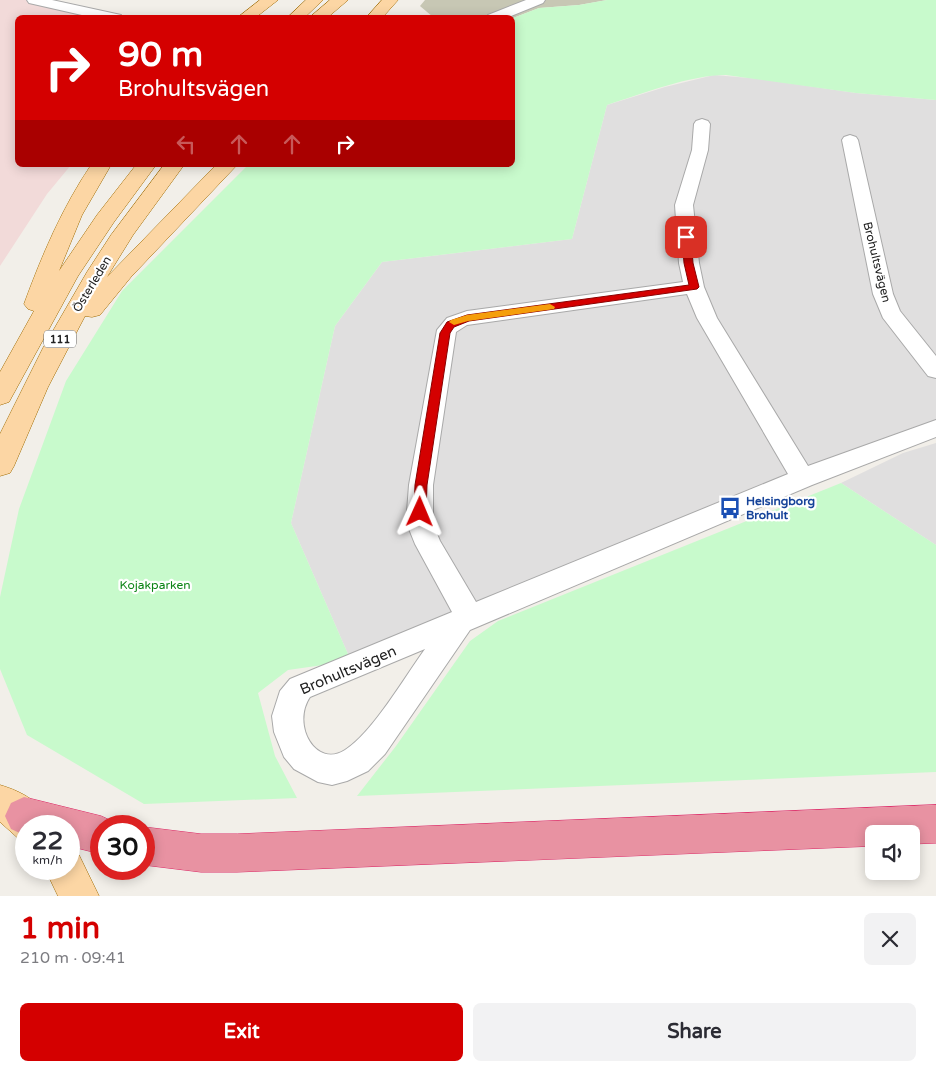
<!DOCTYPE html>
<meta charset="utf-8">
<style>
body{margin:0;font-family:"Varela Round",sans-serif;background:#f2f2f3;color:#2b2b33;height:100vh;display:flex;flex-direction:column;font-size:19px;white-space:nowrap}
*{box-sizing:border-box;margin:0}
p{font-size:16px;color:#7c7c81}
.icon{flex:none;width:28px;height:28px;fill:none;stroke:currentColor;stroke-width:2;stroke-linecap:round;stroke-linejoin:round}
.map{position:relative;height:896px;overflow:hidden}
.sheet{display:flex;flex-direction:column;background:#fff;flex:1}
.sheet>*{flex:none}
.banner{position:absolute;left:15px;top:15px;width:500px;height:152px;border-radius:8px;box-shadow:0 2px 12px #0003;background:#d40000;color:#fff;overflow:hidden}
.controls{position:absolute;left:865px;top:825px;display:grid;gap:10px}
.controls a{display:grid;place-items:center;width:55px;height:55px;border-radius:8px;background:#fff;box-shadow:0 2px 12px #0003;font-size:25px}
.speed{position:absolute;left:15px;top:815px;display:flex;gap:10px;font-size:25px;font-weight:700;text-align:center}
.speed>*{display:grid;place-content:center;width:65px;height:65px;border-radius:50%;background:#fff;box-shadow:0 2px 12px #0003;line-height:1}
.speed small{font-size:12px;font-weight:400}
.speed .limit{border:8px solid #d22;background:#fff;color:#111}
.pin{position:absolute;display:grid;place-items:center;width:42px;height:42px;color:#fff;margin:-21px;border-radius:10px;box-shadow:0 2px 8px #0006}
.me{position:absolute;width:55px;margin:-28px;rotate:1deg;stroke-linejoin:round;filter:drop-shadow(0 0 4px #0008)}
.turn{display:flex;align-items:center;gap:18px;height:105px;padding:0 20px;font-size:22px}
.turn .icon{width:65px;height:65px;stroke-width:2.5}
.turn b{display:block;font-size:35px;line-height:42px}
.lanes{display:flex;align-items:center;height:48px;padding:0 20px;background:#0003;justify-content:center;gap:25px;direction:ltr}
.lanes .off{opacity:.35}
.round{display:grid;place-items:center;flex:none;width:52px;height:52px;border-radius:8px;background:#f2f2f3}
.overview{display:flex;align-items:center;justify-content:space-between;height:85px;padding:0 20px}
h1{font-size:30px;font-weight:700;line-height:38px;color:#d40000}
.action{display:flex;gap:10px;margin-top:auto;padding:10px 20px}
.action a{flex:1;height:58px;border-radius:8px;background:#d40000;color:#fff;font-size:20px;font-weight:700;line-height:58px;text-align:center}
.action a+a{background:#f2f2f3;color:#2b2b33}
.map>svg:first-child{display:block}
.residential{fill:#e0dfdf}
.commercial{fill:#f2dad9}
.construction{fill:#c7c7b4}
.park{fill:#c8facc}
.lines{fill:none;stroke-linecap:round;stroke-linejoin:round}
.street-casing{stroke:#a9a9a9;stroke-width:2}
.primary-casing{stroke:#a06b00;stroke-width:1}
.highway-casing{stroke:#dc2a67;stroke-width:1}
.street{fill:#fff;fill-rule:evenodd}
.primary{fill:#fcd6a4;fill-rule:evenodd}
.highway{fill:#e892a2;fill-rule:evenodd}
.route{fill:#d40000;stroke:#8a0000}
.slow{fill:#f59e0b}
.labels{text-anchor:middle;stroke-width:4.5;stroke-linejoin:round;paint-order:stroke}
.shield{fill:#fff;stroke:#646464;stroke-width:1}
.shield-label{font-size:11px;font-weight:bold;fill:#222}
.street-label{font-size:12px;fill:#222;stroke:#fff}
.transit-label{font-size:12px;font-weight:bold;fill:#164399;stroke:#fff;text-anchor:start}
.park-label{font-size:12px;fill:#0c8416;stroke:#fff}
.near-street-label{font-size:15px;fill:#222;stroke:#fff}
</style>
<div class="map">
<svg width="936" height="896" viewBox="0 0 936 896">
<rect width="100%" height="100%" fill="#f2efe9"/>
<g class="residential">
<path d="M 714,75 L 761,79 L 856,93 L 936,100 L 936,424 L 351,661 L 291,523 L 335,326 L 382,262 L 572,239 L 607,105 L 665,87 Z"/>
<path d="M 936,443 L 936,545 L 841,483 L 903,453 Z"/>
</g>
<path class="commercial" d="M 0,0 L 34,0 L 116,17 L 18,18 L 18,165 L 71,165 L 47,194 L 0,266 Z"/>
<path class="construction" d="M 425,0 L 607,0 L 579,5 L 539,8 L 513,18 L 433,17 L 420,6 Z"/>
<g class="park">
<path d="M 607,0 L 936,0 L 936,100 L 856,93 L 726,75 C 690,75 641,94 607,105 L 572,239 L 382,262 L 335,326 L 291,523 L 351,661 L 288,670 L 258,693 L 275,756 L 297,798 L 144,804 L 27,735 L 0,669 L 0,597 L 19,509 L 66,381 L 122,291 L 248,165 L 512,165 L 513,18 L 539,8 L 579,5 Z"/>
<path d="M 841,483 L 936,545 L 936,772 L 357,796 L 396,746 L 470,641 L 498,621 Z"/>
</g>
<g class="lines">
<g class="street-casing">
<g id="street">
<path d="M 27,0 L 52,0 L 121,15 L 122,18 L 95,18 L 29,3 Z"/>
<path d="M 526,0 L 545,0 L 543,3 L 506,18 L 487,18 L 488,15 Z"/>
<path d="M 702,119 L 708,121 L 710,124 L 708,150 L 693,205 L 699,263 L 704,287 L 717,318 L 808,466 L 936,420 L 936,437 L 812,485 L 470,630 L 385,754 L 368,771 L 347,781 L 332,785 L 318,782 L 294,769 L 284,757 L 274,732 L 272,716 L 280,691 L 290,679 L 452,612 L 415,544 L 409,529 L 407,512 L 409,485 L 437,330 L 447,318 L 467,311 L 683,282 L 679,263 L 675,205 L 692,150 L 694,124 L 696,121 ZM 687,294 L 697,318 L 788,474 L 476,602 L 440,541 L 435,529 L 433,512 L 433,485 L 456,332 L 467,325 ZM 425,649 C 404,678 373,732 345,750 C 316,769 291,725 310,697 Z"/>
<path d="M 850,135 L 856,137 L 858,140 L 893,294 L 900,311 L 936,356 L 936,378 L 928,376 L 883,318 L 873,294 L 842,140 L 844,137 Z"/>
</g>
</g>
<g class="primary-casing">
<g id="primary">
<path d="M 260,0 L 278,0 L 255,18 L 237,18 Z"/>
<path d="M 306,0 L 323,0 L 304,18 L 287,18 Z"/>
<path d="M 330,0 L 348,0 L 327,18 L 309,18 Z"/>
<path d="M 382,0 L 398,0 L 382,18 L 366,18 Z"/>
<path d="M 91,165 L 111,165 L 82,215 L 59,271 L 97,215 L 136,165 L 156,165 L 114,222 L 78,276 L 9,402 L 0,405 L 0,372 L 34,311 L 28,309 L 24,304 C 42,255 62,208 91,165 Z"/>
<path d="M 164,165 L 184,165 L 133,235 L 107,277 L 216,165 L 237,165 L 131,277 L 100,315 L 92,317 L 85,316 L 48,387 L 14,466 L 10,473 L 0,476 L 0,434 L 43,348 L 87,272 L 111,235 Z"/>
<path d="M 0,785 C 23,792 42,802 51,826 L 26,826 L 26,843 L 19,839 L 0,822 Z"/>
<path d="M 69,851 L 79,855 L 99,896 L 58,896 L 45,869 L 69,869 Z"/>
</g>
</g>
<g class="highway-casing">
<g id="highway">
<path d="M 24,797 L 101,816 L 114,822 L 116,826 L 101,826 L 101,854 L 69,846 L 69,826 L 26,826 L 26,835 L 24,835 L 11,829 L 5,816 L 11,803 Z"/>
<path d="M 936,805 L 936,843 L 911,844 L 911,834 L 874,834 L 874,846 L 237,872 L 201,872 L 144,865 L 144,827 L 201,834 L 237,834 Z"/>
</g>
</g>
<use href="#street" class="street"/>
<use href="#primary" class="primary"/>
<use href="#highway" class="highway"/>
</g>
<path class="route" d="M 686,234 L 691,237 L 693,263 L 699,287 L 697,289 L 469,321 L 454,327 L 450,333 L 427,485 L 426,512 L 424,515 L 416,515 L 414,512 L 415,485 L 440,333 L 447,322 L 467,315 L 689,285 L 684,263 L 682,237 Z"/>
<path class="slow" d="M 550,304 L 555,307 L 554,309 L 468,321 L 454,325 L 449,322 L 451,320 L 467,315 Z"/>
<defs>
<g id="bus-bare" transform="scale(1.725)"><path d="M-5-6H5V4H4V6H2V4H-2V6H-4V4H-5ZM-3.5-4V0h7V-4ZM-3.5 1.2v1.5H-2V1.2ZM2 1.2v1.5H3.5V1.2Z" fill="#1a4fb4" stroke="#fff" stroke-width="2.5" paint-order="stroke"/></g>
</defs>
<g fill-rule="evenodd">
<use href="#bus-bare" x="730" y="508"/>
</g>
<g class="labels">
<rect class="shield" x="44" y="330.5" width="32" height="17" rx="4"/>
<g class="shield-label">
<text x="60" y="343">111</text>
</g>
<g class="street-label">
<text transform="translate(877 262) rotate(76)" y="4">Brohultsvägen</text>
<text transform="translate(92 284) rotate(-59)" y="4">Österleden</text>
</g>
<g class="transit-label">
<text x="746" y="505">Helsingborg<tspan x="746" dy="14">Brohult</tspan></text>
</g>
<g class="park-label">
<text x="155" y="589">Kojakparken</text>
</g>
<g class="near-street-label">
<text transform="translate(348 670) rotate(-23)" y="5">Brohultsvägen</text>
</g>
</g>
</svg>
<div class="controls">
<a><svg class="icon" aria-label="sound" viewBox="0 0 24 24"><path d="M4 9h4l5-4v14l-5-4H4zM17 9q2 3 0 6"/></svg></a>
</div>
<div class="speed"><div>22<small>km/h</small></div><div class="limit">30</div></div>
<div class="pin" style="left:686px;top:237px;background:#d93025"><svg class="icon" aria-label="arrive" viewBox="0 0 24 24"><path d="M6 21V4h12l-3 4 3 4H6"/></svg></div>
<svg class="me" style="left:420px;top:512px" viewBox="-20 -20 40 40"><path d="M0-17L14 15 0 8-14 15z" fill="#d40000" stroke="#fff" stroke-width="4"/></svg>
<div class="banner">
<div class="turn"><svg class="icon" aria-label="right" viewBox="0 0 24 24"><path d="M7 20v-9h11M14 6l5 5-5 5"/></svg><div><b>90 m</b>Brohultsvägen</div></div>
<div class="lanes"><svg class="icon off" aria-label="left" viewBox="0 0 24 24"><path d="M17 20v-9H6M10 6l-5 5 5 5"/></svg><svg class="icon off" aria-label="ahead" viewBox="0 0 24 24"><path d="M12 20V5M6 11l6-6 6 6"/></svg><svg class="icon off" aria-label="ahead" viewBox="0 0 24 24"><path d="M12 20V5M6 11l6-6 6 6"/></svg><svg class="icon" aria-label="right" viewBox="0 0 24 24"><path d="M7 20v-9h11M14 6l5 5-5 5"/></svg></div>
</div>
</div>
<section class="sheet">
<div class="overview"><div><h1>1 min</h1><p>210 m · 09:41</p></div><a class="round"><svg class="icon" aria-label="close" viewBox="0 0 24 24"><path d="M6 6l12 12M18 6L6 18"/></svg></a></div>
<div class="action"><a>Exit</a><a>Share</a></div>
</section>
